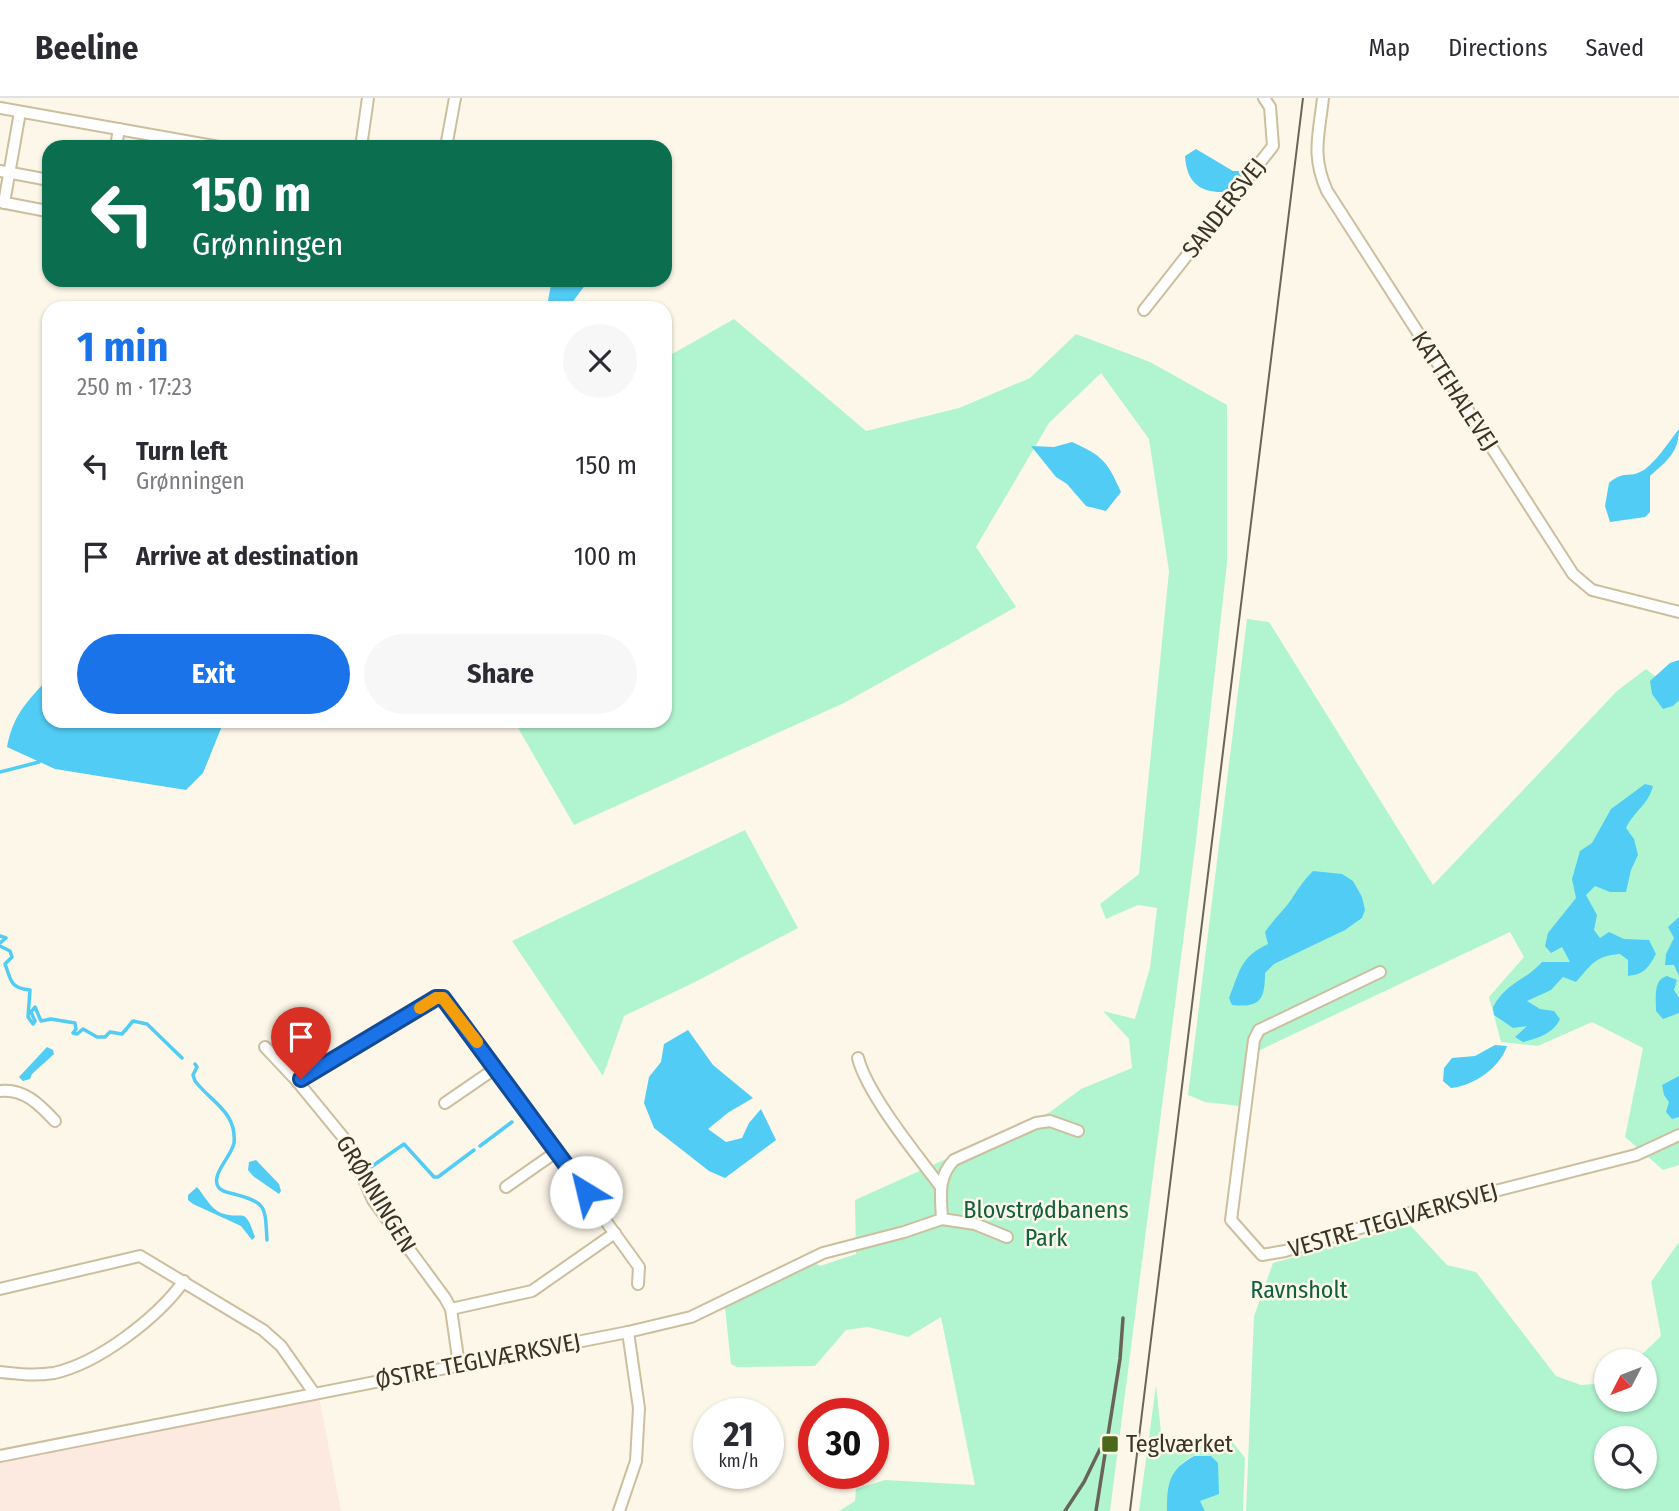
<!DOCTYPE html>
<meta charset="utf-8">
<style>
body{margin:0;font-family:"Fira Sans Condensed",sans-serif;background:#f7f7f7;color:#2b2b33;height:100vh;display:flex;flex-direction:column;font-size:26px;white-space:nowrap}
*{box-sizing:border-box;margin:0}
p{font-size:23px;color:#7c7c81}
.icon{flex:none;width:38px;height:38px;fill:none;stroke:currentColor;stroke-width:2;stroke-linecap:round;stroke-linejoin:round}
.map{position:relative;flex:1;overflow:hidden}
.panel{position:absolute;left:42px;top:203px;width:630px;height:427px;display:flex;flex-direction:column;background:#fff;border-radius:21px;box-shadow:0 2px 5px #0004}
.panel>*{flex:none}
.guide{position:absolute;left:42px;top:42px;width:630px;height:147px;border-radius:21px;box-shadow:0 2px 5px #0004;background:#0b6e4f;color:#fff;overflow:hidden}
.needle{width:46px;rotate:228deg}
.controls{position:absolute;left:1594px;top:1251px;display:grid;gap:14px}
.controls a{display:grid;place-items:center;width:63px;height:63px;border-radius:50%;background:#fff;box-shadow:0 2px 5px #0004;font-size:35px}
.speed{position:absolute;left:693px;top:1300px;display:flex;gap:14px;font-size:35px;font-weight:700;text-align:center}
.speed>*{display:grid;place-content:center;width:91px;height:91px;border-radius:50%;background:#fff;box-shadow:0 2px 5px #0004;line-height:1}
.speed small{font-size:18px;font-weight:400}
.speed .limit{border:10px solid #d22;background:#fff;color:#111}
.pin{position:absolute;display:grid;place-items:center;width:60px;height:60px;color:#fff;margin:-72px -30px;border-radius:50% 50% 50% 0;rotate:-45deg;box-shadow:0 0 7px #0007}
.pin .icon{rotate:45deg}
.me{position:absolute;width:77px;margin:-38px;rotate:324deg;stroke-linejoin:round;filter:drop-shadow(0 0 5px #0008)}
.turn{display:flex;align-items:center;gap:24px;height:147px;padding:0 35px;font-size:32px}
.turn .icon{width:91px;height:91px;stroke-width:2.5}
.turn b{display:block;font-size:49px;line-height:60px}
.round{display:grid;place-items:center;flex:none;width:74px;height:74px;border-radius:37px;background:#f7f7f7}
.summary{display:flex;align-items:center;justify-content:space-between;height:119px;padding:0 35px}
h1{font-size:42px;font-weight:700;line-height:52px;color:#1a73e8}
.action{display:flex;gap:14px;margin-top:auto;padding:14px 35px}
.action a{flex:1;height:80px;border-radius:42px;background:#1a73e8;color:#fff;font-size:28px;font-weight:700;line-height:80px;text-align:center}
.action a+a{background:#f7f7f7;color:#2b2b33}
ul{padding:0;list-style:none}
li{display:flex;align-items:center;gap:21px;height:91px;padding:0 35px}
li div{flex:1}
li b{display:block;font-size:26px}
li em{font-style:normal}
header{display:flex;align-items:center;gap:42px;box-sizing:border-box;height:98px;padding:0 35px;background:#fff;border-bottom:2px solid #e1e1e2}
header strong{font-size:33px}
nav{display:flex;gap:38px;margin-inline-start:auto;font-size:24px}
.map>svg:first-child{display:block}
.industrial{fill:#fce9e0}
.green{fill:#b1f5d0;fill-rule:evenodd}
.water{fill:#51ccf4}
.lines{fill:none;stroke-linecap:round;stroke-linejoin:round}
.stream{stroke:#51ccf4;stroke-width:3.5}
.minor-casing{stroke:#cdbe9d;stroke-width:14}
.minor{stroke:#fff;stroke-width:10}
.tram{stroke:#6a6457;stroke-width:2}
.rail{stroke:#6a6457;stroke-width:3.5}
.route-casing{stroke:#114b97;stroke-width:18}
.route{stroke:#1a73e8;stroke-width:12}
.slow{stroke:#f59e0b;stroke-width:12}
.poi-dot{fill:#4b6719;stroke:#fdf7e9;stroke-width:2.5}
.labels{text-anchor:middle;stroke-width:5;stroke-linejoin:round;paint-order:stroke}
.street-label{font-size:24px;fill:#3a3427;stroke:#fdf7e9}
.park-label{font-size:24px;fill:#105f3f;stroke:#fdf7e9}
.poi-label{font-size:24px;fill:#3a3427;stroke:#fdf7e9;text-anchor:start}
</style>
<header>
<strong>Beeline</strong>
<nav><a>Map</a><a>Directions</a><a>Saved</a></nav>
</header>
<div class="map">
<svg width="1679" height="1413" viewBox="0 0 1679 1413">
<rect width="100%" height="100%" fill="#fdf7e9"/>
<path class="industrial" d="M 319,1299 L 341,1413 L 0,1413 L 0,1362 Z"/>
<g class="green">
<path d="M 734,221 L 866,333 L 959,310 L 1030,280 L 1076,236 L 1150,264 L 1227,307 L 1227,465 L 1196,743 L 1110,1413 L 839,1413 L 855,1403 L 856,1391 L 885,1382 L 975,1387 L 941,1219 L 908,1239 L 868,1229 L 846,1232 L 815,1268 L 737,1269 L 731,1266 L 725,1210 L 815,1165 L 820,1168 L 856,1156 L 855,1102 L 1050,1014 L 1081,991 L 1132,970 L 1129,941 L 1103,913 L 1135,921 L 1150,870 L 1157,810 L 1138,807 L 1106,821 L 1100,806 L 1139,776 L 1169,473 L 1149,341 L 1101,275 L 1049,325 L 976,449 L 1016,509 L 844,605 L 574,727 L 514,623 L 665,623 L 665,260 Z"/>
<path d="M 1247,521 L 1269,524 L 1433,787 L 1617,593 L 1646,571 L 1679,597 L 1679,1067 L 1663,1072 L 1625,1039 L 1643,950 L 1592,924 L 1538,948 L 1501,944 L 1489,899 L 1524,859 L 1510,834 L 1258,953 L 1240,1008 L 1205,1004 L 1188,997 Z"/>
<path d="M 745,732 L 798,830 L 695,884 L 624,918 L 603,978 L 512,843 Z"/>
<path d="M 1410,1127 L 1447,1167 L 1476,1174 L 1556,1278 L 1581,1287 L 1606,1285 L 1606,1302 L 1645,1302 L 1645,1264 L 1635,1263 L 1661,1238 L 1651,1184 L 1679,1144 L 1679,1413 L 1246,1413 L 1254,1218 L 1273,1165 ZM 1606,1340 L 1645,1340 L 1645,1379 L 1606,1379 Z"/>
<path d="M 1156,1287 L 1162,1344 L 1169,1355 L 1231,1342 L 1245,1360 L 1243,1413 L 1205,1413 L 1199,1403 L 1211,1358 C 1205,1358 1198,1357 1193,1358 C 1174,1365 1167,1395 1167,1413 L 1139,1413 Z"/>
</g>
<g class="water">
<path d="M 1196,51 L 1233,73 L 1242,73 L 1245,77 L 1235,93 C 1206,97 1187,90 1185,58 Z"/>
<path d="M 552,182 L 589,182 L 568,210 L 550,210 L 548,202 Z"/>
<path d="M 1679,331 C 1679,354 1667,363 1650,378 L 1650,414 L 1645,419 L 1610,424 L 1605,408 L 1609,385 C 1624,372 1627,380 1640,374 C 1654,368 1670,342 1679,331 Z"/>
<path d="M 1072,344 C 1103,358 1107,363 1121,394 L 1106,413 L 1086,408 L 1067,386 L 1056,379 L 1031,348 L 1054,349 Z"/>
<path d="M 1679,562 L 1679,602 L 1673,608 L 1663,611 L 1652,596 L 1650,583 L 1670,565 Z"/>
<path d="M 49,584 L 49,623 L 224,623 L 203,675 L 186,692 L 55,671 L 7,649 C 13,619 24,607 44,585 Z"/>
<path d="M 1645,686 L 1653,688 C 1648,707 1635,712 1626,730 L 1634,741 L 1638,757 L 1631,772 L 1626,794 L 1610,794 L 1595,788 L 1586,797 L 1597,817 L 1594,832 L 1600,840 L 1609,834 L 1624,841 L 1649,842 L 1656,856 C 1648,870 1645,876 1628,878 L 1628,862 L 1620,856 C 1595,858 1592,866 1576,884 L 1563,879 L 1551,892 L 1527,903 L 1540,911 L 1554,913 L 1560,921 C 1553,936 1538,940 1523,944 L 1515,939 L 1527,928 L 1513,930 L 1494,917 L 1493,909 C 1509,882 1524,884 1542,864 L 1570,864 L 1562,849 L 1551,855 L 1545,848 L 1548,835 L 1576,800 L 1572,781 L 1580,753 L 1592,745 L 1611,711 Z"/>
<path d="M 1313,773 L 1342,776 L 1353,783 L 1362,799 L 1365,812 L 1362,820 L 1345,832 L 1274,866 L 1265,875 C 1265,902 1260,910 1232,907 L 1229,900 C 1240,873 1240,859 1268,846 L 1265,834 C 1273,822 1283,813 1291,802 C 1298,791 1304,782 1313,773 Z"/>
<path d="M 1679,819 L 1679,878 L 1674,867 L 1665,867 L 1666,856 L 1674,840 L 1668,829 Z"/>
<path d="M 1667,878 L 1677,882 L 1674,892 L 1679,900 L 1679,915 L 1663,921 L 1656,913 C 1656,901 1653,881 1667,878 Z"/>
<path d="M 688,932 L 713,967 L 753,1000 L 729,1014 L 708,1031 L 726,1044 L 742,1040 L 749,1025 L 761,1011 L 776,1042 L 725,1080 L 709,1073 L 654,1030 L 644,1005 L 649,979 L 661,964 L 664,946 Z"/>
<path d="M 1495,947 L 1507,948 C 1500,970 1473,988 1451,990 L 1443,983 L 1444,970 L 1452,960 L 1475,958 Z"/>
<path d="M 47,949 L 53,952 L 54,956 L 32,976 L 30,981 L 23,983 L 19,979 Z"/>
<path d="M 1679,978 L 1679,1019 L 1672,1021 L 1666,1014 L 1669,1004 L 1664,997 L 1662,987 Z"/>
<path d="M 256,1062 L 279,1086 L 281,1093 L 279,1096 L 253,1078 L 248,1072 L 249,1064 Z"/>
<path d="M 197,1089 C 204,1097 211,1111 221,1115 C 244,1123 244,1106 255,1139 L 252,1142 L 241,1128 L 193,1106 L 188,1102 L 188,1097 Z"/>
<path d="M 1194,1358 L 1211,1358 L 1218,1365 L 1219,1396 L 1200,1403 L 1205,1413 L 1167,1413 C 1167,1385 1169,1372 1194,1358 Z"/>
</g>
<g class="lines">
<g class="stream">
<path d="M 0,674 L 39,664"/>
<path d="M 0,838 L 6,840 L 0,845"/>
<path d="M 0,848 L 10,853 L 12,859 L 5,866 C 11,881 9,890 30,892 L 28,919 L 33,926 L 35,923 L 31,914 L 35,909 L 41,923 L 51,921 L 75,925 L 76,931 L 73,935 L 77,936 L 83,931 L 97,939 L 105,939 L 110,934 L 122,936 L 133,923 L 147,926 L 182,960"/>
<path d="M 195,966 L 197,969 L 193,977 L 195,983 C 211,1004 237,1014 234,1045 C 232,1058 209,1078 219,1090 C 223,1094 229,1095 234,1096 C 267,1105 265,1108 267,1142"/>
<path d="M 480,1048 L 512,1024"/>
<path d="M 371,1069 L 404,1046 L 434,1079 L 438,1079 L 474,1052"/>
</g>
<g class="minor-casing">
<g id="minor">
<path d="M 1323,0 C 1319,37 1311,57 1327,93 L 1573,476 L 1592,492 L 1679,514"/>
<path d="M 0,10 L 219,49"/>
<path d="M 116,49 L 119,31"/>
<path d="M 361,49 L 368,0"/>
<path d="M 446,49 L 455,0"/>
<path d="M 0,73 L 49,82"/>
<path d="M 0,104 L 47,113"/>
<path d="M 4,105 L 20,14"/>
<path d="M 1144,212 L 1273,48 L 1270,9 L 1264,0"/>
<path d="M 1380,874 L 1259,932 L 1254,942 L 1231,1122 L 1262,1157 L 1285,1153 L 1413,1114 L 1636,1057 L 1679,1037"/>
<path d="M 265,949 L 297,983 L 347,1044 L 373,1102 L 445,1200 L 451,1211 L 459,1267"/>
<path d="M 858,960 C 867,996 917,1057 941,1089"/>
<path d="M 297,983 L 436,900 L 444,900 L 639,1169 L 638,1186"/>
<path d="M 0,993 C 24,990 40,1007 55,1023"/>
<path d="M 445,1005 L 496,970"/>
<path d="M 506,1089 L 556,1054"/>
<path d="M 942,1121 L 975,1126 L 1007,1139"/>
<path d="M 0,1191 L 140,1158 L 263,1232 L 281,1248 L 314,1295"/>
<path d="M 451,1211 L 532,1193 L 615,1135"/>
<path d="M 0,1274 C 18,1276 35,1278 54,1275 C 99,1265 157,1220 184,1183"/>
<path d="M 0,1358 L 628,1234 L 691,1219 L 823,1155 L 904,1134 L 942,1121 C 941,1098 937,1080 954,1062 L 1036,1025 L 1050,1023 L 1078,1033"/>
<path d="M 619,1413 L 636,1363 L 639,1310 L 628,1234"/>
</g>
</g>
<use href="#minor" class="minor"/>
<path class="tram" d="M 1130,1413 L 1303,0"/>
<g class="rail">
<path d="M 1065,1413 L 1084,1384 L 1100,1351"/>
<path d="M 1096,1413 L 1120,1261 L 1123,1220"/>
</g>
</g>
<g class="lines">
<g class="route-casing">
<path id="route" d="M 301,981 L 436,900 L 443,900 L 586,1094"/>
</g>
<use href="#route" class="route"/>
<path class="slow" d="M 420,910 L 436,900 L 443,900 L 477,944"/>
</g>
<rect class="poi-dot" x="1101" y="1337" width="18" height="18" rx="3.5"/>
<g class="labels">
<g class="street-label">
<text transform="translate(1224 110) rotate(-52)" y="8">SANDERSVEJ</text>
<text transform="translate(1455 293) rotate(57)" y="8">KATTEHALEVEJ</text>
<text transform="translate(376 1096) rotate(59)" y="8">GRØNNINGEN</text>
<text transform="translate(1393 1122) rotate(-16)" y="8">VESTRE TEGLVÆRKSVEJ</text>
<text transform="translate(478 1263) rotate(-11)" y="8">ØSTRE TEGLVÆRKSVEJ</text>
</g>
<g class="park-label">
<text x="1046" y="1120">Blovstrødbanens<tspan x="1046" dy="28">Park</tspan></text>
<text x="1299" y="1200">Ravnsholt</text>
</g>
<g class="poi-label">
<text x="1126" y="1354">Teglværket</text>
</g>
</g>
</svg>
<div class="controls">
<a><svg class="needle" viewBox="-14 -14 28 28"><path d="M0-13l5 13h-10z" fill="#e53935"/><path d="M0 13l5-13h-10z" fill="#7c7c81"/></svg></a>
<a><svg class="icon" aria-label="search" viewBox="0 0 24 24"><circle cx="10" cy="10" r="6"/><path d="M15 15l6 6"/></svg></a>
</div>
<div class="speed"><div>21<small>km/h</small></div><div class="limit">30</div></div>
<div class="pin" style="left:301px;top:981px;background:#d93025"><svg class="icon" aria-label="arrive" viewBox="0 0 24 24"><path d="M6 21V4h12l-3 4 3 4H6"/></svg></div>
<svg class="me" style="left:586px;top:1094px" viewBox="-20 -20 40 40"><circle r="19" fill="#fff"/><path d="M0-13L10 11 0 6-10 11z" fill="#1a73e8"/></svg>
<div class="guide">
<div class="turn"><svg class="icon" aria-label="left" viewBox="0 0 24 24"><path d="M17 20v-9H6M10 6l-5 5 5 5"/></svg><div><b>150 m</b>Grønningen</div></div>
</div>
<section class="panel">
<div class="summary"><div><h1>1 min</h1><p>250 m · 17:23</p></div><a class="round"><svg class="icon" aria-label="close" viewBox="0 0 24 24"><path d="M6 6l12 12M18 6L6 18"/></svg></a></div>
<ul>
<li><svg class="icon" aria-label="left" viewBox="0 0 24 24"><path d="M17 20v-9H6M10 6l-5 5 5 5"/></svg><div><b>Turn left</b><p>Grønningen</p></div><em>150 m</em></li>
<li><svg class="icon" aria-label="arrive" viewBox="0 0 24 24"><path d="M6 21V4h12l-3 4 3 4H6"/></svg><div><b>Arrive at destination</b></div><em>100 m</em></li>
</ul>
<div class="action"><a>Exit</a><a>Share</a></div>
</section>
</div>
